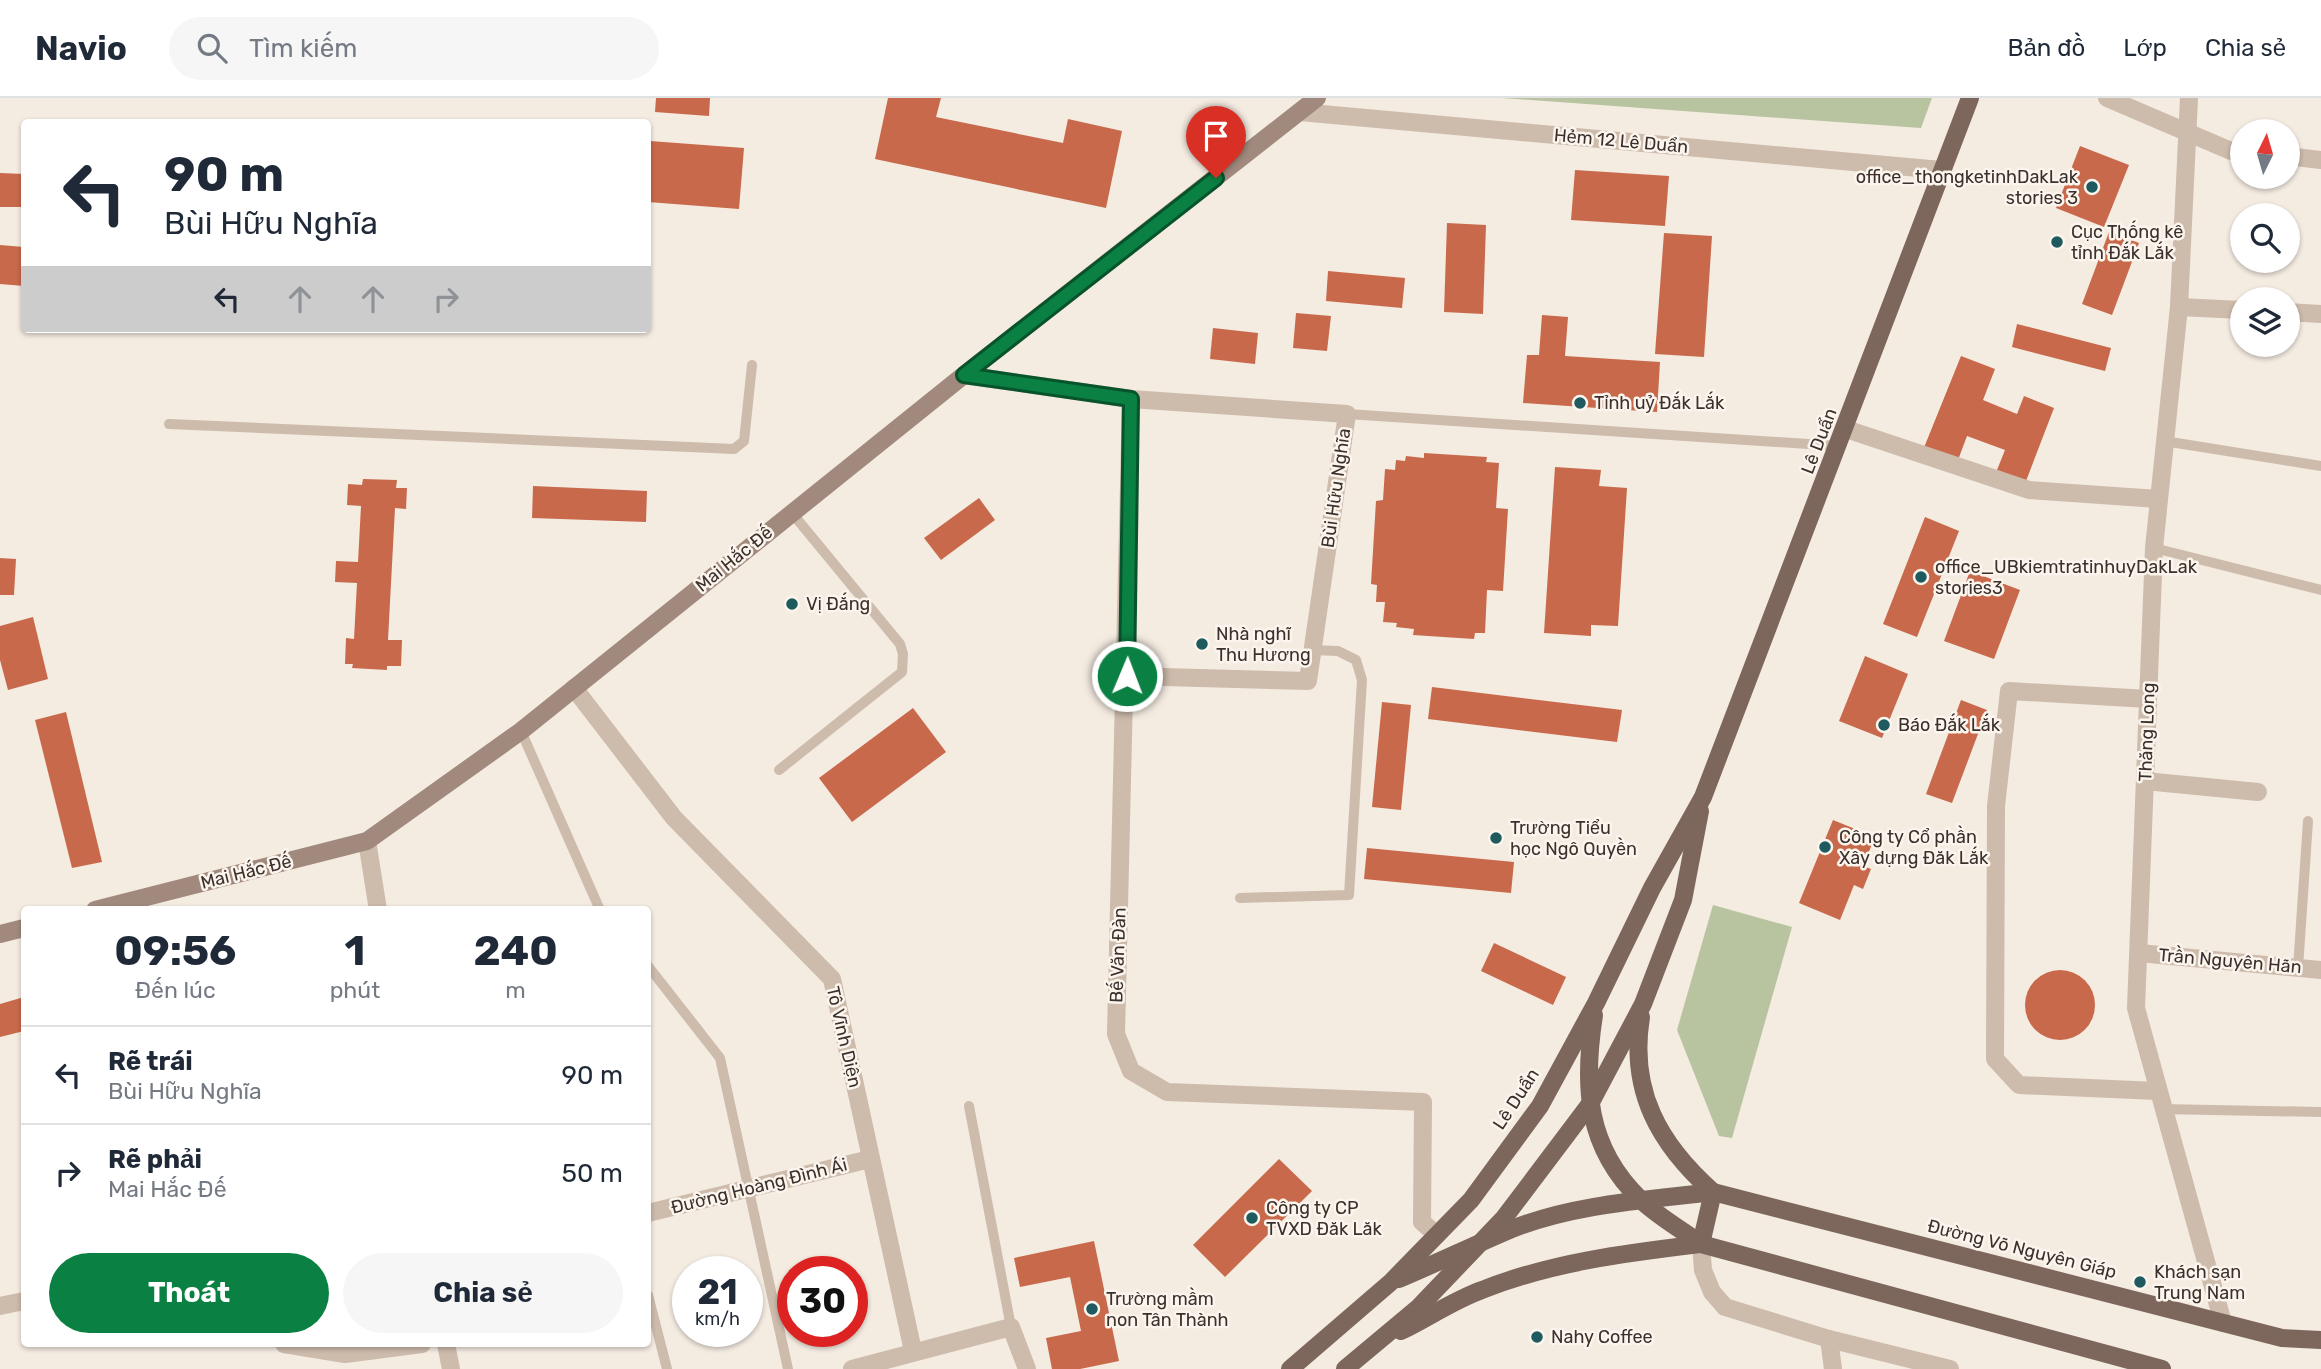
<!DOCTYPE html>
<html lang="vi">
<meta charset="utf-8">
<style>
body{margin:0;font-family:Rubik,sans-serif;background:#f6f6f7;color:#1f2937;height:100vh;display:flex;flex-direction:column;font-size:26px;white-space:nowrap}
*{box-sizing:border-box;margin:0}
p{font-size:23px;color:#747a83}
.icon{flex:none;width:38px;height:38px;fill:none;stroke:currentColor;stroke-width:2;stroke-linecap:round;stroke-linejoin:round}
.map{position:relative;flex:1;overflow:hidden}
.drawer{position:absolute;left:21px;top:808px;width:630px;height:441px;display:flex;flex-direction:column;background:#fff;border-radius:7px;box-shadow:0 2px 5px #0004}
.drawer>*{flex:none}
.guide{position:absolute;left:21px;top:21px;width:630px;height:214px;border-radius:7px;box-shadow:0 2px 5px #0004;background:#fff;color:#1f2937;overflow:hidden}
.needle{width:46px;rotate:5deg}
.controls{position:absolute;left:2230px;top:21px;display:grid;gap:14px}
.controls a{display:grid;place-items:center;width:70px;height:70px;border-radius:50%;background:#fff;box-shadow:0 2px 5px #0004;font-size:35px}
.speed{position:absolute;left:672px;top:1158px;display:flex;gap:14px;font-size:35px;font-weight:700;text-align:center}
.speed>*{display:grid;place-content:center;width:91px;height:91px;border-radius:50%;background:#fff;box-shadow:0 2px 5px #0004;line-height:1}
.speed small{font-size:18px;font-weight:400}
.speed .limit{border:10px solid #d22;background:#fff;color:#111}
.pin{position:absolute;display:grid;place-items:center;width:60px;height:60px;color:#fff;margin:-72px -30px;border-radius:50% 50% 50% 0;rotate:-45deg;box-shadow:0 0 7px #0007}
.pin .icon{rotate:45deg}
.me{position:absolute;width:77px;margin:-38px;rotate:1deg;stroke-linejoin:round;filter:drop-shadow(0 0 5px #0008)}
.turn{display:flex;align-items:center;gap:24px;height:147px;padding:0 28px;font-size:32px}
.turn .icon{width:91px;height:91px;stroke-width:2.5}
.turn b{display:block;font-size:49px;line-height:60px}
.lanes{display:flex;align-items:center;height:66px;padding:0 28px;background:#0003;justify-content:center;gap:35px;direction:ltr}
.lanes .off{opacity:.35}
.eta{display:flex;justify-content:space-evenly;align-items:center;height:119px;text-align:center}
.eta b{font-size:42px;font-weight:700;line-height:49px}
.cta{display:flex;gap:14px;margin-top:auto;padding:14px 28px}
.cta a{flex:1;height:80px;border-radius:42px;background:#0b8043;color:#fff;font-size:28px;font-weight:700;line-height:80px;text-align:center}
.cta a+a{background:#f6f6f7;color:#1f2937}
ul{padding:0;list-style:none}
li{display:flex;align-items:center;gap:21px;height:98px;padding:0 28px;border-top:2px solid #e0e1e3}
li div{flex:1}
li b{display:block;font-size:26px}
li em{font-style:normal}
header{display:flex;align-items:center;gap:42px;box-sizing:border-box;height:98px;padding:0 35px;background:#fff;border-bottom:2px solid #e0e1e3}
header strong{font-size:33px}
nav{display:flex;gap:38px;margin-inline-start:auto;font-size:24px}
.search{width:490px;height:63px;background:#f6f6f7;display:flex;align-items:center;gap:18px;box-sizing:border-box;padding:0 24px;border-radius:38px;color:#747a83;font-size:26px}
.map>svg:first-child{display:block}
.green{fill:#b8c4a0}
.building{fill:#c8694b}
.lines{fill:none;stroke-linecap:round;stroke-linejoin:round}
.lane{stroke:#cdbbac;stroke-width:10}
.street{stroke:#cdbbac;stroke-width:18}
.secondary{stroke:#a18a7d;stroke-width:18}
.primary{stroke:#7d675c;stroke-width:18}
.route-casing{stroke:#07532c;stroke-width:18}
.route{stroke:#0b8043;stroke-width:12}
.poi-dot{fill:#1f5a5e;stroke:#fbf5ee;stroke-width:2.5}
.labels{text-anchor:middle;stroke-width:5;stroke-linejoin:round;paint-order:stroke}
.street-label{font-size:18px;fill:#3b302b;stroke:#fbf5ee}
.poi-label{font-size:18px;fill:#3b302b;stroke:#fbf5ee;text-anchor:start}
</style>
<header>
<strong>Navio</strong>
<div class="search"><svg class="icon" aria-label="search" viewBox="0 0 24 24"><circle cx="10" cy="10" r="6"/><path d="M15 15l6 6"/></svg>Tìm kiếm</div>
<nav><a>Bản đồ</a><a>Lớp</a><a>Chia sẻ</a></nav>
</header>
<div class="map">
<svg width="2321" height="1271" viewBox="0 0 2321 1271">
<rect width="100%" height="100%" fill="#f4ebe1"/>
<g class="green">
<path d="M 1502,0 L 1932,0 L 1921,30 Z"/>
<path d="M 1713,807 L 1792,829 L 1732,1040 L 1719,1038 L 1677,932 Z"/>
</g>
<g class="building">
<path d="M 656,0 L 710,0 L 709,18 L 655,14 Z"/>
<path d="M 888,0 L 941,0 L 936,19 L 1063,45 L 1068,21 L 1122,33 L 1106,110 L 875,61 Z"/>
<path d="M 650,43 L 744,50 L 739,111 L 648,104 Z"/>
<path d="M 2080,48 L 2129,67 L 2104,129 L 2056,110 Z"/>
<path d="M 1575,72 L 1669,78 L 1665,128 L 1571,122 Z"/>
<path d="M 0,75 L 24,76 L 24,109 L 0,109 Z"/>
<path d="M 1447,125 L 1486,127 L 1483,216 L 1444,214 Z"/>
<path d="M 2109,134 L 2139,145 L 2112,217 L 2082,206 Z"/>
<path d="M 1664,135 L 1712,138 L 1704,259 L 1655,256 Z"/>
<path d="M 0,147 L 24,149 L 24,188 L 0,186 Z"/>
<path d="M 1328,173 L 1405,180 L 1402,210 L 1326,203 Z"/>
<path d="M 1296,215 L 1331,218 L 1327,253 L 1293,250 Z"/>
<path d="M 1542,217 L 1568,219 L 1565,258 L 1660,264 L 1657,314 L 1523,305 L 1527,257 L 1539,257 Z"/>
<path d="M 2017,226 L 2111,250 L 2105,273 L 2012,249 Z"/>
<path d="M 1213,230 L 1258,235 L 1255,266 L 1210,261 Z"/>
<path d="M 1961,258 L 1995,271 L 1983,302 L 2017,316 L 2024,298 L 2054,310 L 2026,383 L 1997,372 L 2005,352 L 1967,338 L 1955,370 L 1921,357 Z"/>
<path d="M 1424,355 L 1487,359 L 1486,364 L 1499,365 L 1496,410 L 1508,411 L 1503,493 L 1487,492 L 1485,535 L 1475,535 L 1474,541 L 1413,537 L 1414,531 L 1396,529 L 1397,525 L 1383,524 L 1385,504 L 1376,504 L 1377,487 L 1371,486 L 1376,403 L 1383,402 L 1385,371 L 1395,372 L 1396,362 L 1405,363 L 1406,358 L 1424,360 Z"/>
<path d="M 1555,369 L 1601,372 L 1599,388 L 1627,390 L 1618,528 L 1591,527 L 1591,538 L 1544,535 Z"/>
<path d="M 363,381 L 397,382 L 396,390 L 407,390 L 406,411 L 395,410 L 388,542 L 402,542 L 401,568 L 387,568 L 387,572 L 352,570 L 353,566 L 345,566 L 346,540 L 354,541 L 357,485 L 335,484 L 336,463 L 358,464 L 361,408 L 347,407 L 348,386 L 362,387 Z"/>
<path d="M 533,388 L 647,393 L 646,424 L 532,420 Z"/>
<path d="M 979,400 L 995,422 L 941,462 L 924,440 Z"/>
<path d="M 1925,419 L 1959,433 L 1917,539 L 1883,526 Z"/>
<path d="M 0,460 L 16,461 L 14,497 L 0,497 Z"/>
<path d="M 1970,473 L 2020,492 L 1994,561 L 1944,543 Z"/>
<path d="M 33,519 L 48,581 L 8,592 L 0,562 L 0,528 Z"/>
<path d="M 1865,558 L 1908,576 L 1882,640 L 1839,623 Z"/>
<path d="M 1432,589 L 1622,612 L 1617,644 L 1428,621 Z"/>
<path d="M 1961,602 L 1987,612 L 1952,705 L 1926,696 Z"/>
<path d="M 1382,604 L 1411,607 L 1401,712 L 1372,709 Z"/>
<path d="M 913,610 L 946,654 L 852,724 L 819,680 Z"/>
<path d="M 66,614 L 102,764 L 72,770 L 35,622 Z"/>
<path d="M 1833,722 L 1875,739 L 1863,768 L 1871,771 L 1863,791 L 1854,787 L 1840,822 L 1799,805 Z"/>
<path d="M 1367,750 L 1514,764 L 1511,795 L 1364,781 Z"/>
<path d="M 1494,845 L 1566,879 L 1553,907 L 1481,873 Z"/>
<circle cx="2060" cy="907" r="35"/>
<path d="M 24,899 L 24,933 L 0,939 L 0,906 Z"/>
<path d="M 1279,1061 L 1312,1093 L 1225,1179 L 1193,1147 Z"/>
<path d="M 1094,1143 L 1119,1263 L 1080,1271 L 1052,1271 L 1046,1240 L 1081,1233 L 1070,1179 L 1020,1189 L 1014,1160 Z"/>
</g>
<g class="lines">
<g class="lane">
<path d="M 1347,316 L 1839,348"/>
<path d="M 169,326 L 734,351 L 744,343 L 752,267"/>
<path d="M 2164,343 L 2321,368"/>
<path d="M 2154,450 L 2321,492"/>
<path d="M 521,633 L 600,812"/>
<path d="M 779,672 L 902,574 L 903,556 L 900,546 L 792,415"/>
<path d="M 1240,800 L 1349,797 L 1362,582 L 1356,562 L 1338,553 L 1313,552"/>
<path d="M 648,868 L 720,960 L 788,1271"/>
<path d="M 2298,870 L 2308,723"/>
<path d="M 969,1008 L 1011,1229"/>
<path d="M 2162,1011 L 2321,1014"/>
<path d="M 648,1197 L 667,1271"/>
</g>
<g class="street">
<path d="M 2107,0 L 2231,53 L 2242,54"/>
<path d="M 2189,0 L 2179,209 L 2154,450 L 2136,910 L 2223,1225"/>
<path d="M 1300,14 L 1941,72"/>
<path d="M 2287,58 L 2321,62"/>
<path d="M 2179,209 L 2242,212"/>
<path d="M 2287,214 L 2321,216"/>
<path d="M 964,277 L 1131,301 L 1347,316 L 1308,583 L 1127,578"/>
<path d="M 1131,301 L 1116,936 L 1131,973 L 1167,994 L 1423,1004 L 1422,1124 L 1437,1137"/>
<path d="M 1846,331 L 2029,392 L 2158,401"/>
<path d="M 574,590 L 674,720 L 832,881 L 913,1253"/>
<path d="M 2148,601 L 2009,593 L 1996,708 L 1995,961 L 2019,987 L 2157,993"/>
<path d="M 2145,683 L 2258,694"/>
<path d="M 367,743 L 378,812"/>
<path d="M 2139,855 L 2321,872"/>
<path d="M 648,1115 L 870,1061"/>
<path d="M 1701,1146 L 1703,1172 L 1712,1194 L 1725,1209 L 1829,1241 L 1950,1271"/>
<path d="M 0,1208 L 24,1203"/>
<path d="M 1829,1241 L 1833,1271"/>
<path d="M 284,1246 L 345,1256 L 422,1246"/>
<path d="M 446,1246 L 451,1271"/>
<path d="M 852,1271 L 1011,1229 L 1027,1271"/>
</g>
<g class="secondary">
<path d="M 95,812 L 367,743 L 521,633 L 964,277 L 1317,0"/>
<path d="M 0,836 L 24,830"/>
</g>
<g class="primary">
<path d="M 1594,917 C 1583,988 1586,1049 1640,1101 C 1657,1118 1681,1131 1701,1146 L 2162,1271"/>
<path d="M 1641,919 C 1629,993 1659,1046 1713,1094"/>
<path d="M 1701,1146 L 1713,1094"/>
<path d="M 1399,1181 C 1437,1165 1474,1147 1512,1131 C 1574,1106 1647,1102 1713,1094 L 2282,1240 L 2321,1242"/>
<path d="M 1401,1233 C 1428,1220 1454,1202 1482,1192 C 1552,1164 1627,1155 1701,1146"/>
<path d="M 1290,1271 L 1391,1184 L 1471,1102 L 1540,1008 L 1596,905 L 1652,790 L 1703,699 L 1970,0"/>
<path d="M 1345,1271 L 1418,1210 L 1504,1120 L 1590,1006 L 1643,906 L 1683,802 L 1700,713"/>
</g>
</g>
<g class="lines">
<g class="route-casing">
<path id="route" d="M 1127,578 L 1131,301 L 964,277 L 1216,80"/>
</g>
<use href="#route" class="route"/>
</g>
<g class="poi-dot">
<circle cx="2092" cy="89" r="7"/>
<circle cx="2057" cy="144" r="7"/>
<circle cx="1580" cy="305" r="7"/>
<circle cx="1921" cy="479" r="7"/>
<circle cx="792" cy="506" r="7"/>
<circle cx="1202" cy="546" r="7"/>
<circle cx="1884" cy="627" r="7"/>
<circle cx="1496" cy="740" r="7"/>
<circle cx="1825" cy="749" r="7"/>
<circle cx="1252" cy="1120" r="7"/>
<circle cx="2140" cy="1184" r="7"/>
<circle cx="1092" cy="1211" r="7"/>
<circle cx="1537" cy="1239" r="7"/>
</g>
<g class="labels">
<g class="street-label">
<text transform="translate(1621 43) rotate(5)" y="6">Hẻm 12 Lê Duẩn</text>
<text transform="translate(1819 343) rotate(-69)" y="6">Lê Duẩn</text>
<text transform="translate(1336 390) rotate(-82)" y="6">Bùi Hữu Nghĩa</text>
<text transform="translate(734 461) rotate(-39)" y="6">Mai Hắc Đế</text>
<text transform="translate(2147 634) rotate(-88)" y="6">Thăng Long</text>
<text transform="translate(246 774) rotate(-14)" y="6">Mai Hắc Đế</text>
<text transform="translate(1118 857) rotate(-88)" y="6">Bế Văn Đàn</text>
<text transform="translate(2230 863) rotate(5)" y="6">Trần Nguyên Hãn</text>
<text transform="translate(844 939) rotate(77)" y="6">Tô Vĩnh Diện</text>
<text transform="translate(1516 1001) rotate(-57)" y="6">Lê Duẩn</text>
<text transform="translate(759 1088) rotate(-14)" y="6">Đường Hoàng Đình Ái</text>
<text transform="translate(2022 1151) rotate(14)" y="6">Đường Võ Nguyên Giáp</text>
</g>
<g class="poi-label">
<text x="2078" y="85" text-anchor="end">office_thongketinhDakLak<tspan x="2078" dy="21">stories 3</tspan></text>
<text x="2071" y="140">Cục Thống kê<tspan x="2071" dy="21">tỉnh Đắk Lắk</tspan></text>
<text x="1594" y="311">Tỉnh uỷ Đắk Lắk</text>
<text x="1935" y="475">office_UBkiemtratinhuyDakLak<tspan x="1935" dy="21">stories3</tspan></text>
<text x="806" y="512">Vị Đắng</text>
<text x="1216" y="542">Nhà nghĩ<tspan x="1216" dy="21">Thu Hương</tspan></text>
<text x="1898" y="633">Báo Đắk Lắk</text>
<text x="1510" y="736">Trường Tiểu<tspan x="1510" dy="21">học Ngô Quyền</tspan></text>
<text x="1839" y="745">Công ty Cổ phần<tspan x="1839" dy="21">Xây dựng Đăk Lắk</tspan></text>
<text x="1266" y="1116">Công ty CP<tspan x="1266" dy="21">TVXD Đăk Lăk</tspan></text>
<text x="2154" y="1180">Khách sạn<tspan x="2154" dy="21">Trung Nam</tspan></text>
<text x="1106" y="1207">Trường mầm<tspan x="1106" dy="21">non Tân Thành</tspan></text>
<text x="1551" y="1245">Nahy Coffee</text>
</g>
</g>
</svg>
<div class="controls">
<a><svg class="needle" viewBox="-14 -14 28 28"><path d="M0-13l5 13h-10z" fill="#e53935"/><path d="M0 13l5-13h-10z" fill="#747a83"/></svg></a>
<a><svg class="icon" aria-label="search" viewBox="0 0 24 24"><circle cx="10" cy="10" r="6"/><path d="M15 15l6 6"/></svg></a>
<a><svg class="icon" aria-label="layers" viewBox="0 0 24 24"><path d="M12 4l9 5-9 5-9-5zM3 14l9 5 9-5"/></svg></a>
</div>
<div class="speed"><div>21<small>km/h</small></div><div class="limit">30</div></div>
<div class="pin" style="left:1216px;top:80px;background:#d93025"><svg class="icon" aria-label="arrive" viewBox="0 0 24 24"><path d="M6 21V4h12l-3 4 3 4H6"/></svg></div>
<svg class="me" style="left:1127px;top:578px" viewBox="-20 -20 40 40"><circle r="17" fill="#0b8043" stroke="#fff" stroke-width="3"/><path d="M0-11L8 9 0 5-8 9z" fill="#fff"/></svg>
<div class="guide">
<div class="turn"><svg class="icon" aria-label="left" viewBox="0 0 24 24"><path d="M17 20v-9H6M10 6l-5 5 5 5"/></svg><div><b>90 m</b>Bùi Hữu Nghĩa</div></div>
<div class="lanes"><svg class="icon" aria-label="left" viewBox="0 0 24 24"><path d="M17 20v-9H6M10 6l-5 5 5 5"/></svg><svg class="icon off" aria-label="ahead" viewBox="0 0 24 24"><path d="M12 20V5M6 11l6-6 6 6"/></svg><svg class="icon off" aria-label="ahead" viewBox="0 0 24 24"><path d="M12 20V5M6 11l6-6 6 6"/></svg><svg class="icon off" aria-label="right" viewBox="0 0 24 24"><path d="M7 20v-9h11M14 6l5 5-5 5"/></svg></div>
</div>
<section class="drawer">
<div class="eta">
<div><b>09:56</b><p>Đến lúc</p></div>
<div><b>1</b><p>phút</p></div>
<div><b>240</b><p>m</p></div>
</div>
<ul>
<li><svg class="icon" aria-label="left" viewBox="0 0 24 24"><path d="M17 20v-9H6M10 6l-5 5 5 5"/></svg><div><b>Rẽ trái</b><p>Bùi Hữu Nghĩa</p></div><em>90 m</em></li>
<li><svg class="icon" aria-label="right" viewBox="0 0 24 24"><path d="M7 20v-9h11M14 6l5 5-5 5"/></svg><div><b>Rẽ phải</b><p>Mai Hắc Đế</p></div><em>50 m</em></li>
</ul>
<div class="cta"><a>Thoát</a><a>Chia sẻ</a></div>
</section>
</div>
